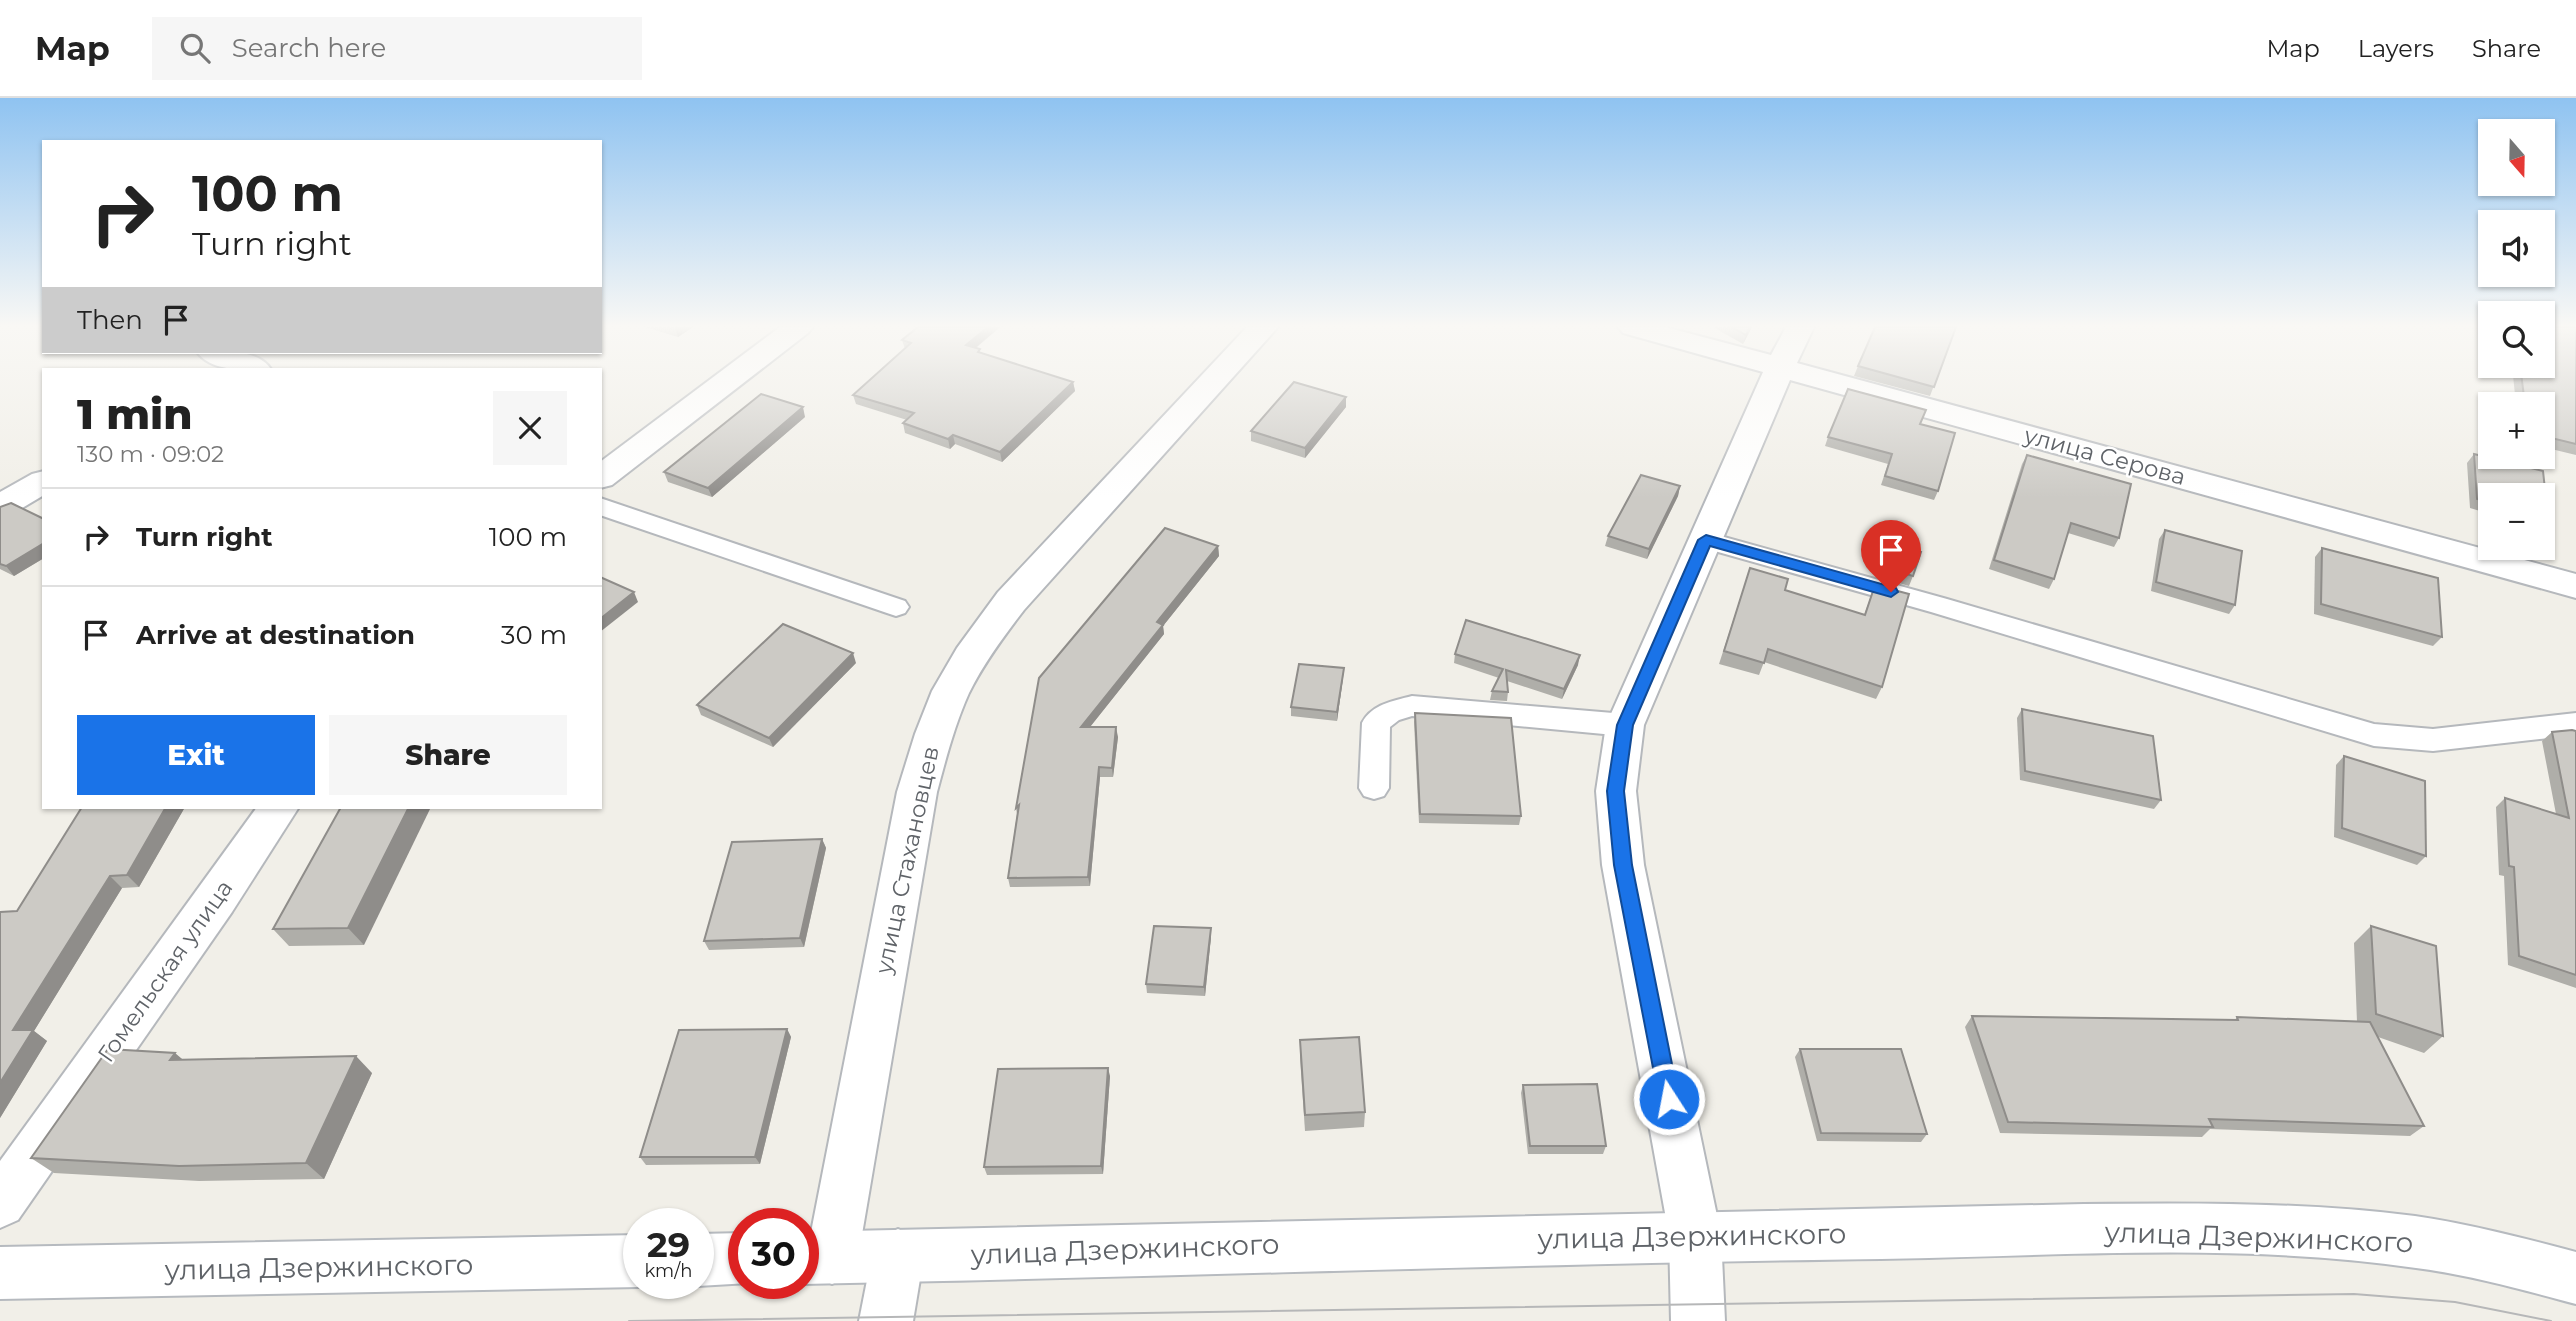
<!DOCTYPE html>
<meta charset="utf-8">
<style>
body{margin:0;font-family:Montserrat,sans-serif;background:#f6f6f6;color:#222;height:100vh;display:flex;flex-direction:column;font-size:26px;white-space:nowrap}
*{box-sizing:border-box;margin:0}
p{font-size:23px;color:#767676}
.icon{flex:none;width:38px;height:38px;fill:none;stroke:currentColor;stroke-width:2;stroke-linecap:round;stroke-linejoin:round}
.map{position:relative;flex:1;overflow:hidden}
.details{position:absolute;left:42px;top:270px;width:560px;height:441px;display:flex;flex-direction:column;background:#fff;border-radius:0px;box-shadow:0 2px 5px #0004}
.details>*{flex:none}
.hud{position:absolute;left:42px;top:42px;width:560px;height:214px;border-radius:0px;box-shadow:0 2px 5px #0004;background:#fff;color:#222;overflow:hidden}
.needle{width:46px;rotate:160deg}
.buttons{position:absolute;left:2478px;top:21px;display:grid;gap:14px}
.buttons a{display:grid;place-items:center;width:77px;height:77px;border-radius:0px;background:#fff;box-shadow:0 2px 5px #0004;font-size:35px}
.speed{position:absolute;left:623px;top:1110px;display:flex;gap:14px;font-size:35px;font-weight:700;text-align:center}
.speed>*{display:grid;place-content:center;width:91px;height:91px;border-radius:50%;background:#fff;box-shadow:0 2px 5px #0004;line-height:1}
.speed small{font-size:18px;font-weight:400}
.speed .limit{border:10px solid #d22;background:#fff;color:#111}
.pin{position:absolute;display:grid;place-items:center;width:60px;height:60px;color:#fff;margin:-72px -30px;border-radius:50% 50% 50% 0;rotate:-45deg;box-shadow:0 0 7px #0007}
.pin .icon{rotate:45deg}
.me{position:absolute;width:77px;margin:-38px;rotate:349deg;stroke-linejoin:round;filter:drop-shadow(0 0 5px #0008)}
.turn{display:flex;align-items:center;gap:24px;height:147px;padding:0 35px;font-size:32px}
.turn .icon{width:91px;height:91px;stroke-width:2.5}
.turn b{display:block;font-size:49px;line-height:60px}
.then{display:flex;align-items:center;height:66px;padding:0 35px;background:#0003;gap:14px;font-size:26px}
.round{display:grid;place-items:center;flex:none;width:74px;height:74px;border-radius:0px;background:#f6f6f6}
.summary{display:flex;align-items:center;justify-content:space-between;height:119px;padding:0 35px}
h1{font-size:42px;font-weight:800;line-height:52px}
.cta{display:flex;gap:14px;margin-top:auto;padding:14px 35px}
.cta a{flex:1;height:80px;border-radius:0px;background:#1a73e8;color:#fff;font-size:28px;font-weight:800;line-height:80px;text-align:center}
.cta a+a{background:#f6f6f6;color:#222}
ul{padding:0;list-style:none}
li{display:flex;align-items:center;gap:21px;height:98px;padding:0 35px;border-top:2px solid #e0e0e0}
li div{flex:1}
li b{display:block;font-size:26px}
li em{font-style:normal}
header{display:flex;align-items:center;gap:42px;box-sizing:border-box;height:98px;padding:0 35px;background:#fff;border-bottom:2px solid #e0e0e0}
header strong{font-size:33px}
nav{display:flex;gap:38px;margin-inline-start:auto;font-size:24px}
.search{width:490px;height:63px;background:#f6f6f6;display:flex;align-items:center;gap:18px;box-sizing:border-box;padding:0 24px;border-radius:0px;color:#767676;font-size:26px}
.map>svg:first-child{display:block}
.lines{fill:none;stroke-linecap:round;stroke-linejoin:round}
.service-casing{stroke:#b5b8bc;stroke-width:4}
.minor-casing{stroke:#b5b8bc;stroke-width:4}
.secondary-casing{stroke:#b6babf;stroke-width:4}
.service{fill:#fff;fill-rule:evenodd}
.minor{fill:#fff;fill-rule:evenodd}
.secondary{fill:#fff;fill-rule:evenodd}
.tram{stroke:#b6b7b8;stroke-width:2}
.wall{fill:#afaea9}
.shaded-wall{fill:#8f8d8a}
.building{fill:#cccac5;stroke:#8f8d8a;stroke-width:2}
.route{fill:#1a73e8;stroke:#114b97;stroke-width:2}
.labels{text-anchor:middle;stroke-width:5;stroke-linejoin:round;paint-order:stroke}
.street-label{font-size:23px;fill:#5f6368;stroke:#fff}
.near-street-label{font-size:28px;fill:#5f6368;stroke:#fff}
</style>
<header>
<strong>Map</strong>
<div class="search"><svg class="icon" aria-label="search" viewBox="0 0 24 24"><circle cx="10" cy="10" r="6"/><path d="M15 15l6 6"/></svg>Search here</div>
<nav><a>Map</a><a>Layers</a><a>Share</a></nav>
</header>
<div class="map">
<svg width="2576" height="1223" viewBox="0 0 2576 1223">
<rect width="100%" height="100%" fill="#f1efe8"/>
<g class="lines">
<g class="service-casing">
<g id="service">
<path d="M 600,400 L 905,503 L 909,509 L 905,515 L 896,518 L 887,515 L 600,417 Z"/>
<path d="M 1706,434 L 1947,501 L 2374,626 L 2433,631 L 2576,615 L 2576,637 L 2433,653 L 2374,648 L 1931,514 L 1697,448 L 1693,442 L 1697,436 Z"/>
<path d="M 1412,598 L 1625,616 L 1635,619 L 1639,627 L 1635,635 L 1625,638 L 1412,618 L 1399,622 L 1390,629 L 1389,690 L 1384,698 L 1374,701 L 1364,698 L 1359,690 L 1362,625 C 1372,606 1393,603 1412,598 Z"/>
</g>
</g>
<g class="minor-casing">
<g id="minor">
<path d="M 780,229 L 813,229 L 808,235 L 612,387 L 600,390 L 600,364 Z"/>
<path d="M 1247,229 L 1278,229 L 1024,512 C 1004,538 984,565 969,595 C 955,626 946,660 937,694 L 858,1160 L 850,1178 L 832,1186 L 814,1178 L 806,1160 L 897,694 L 915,636 L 932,593 L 957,550 L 998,494 Z"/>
<path d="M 1618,229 L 1665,229 L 1771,257 L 1786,229 L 1814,229 L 1797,265 L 2576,476 L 2576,500 L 1790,282 L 1644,627 L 1636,693 L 1644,767 L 1721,1137 L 1725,1223 L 1671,1223 L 1669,1137 L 1602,767 L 1596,693 L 1606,627 L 1763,274 L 1623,235 Z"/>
<path d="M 197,254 C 220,253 257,250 271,271 C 249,272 212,275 197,254 Z"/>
<path d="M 44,373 L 44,397 L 12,416 L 0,419 L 0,394 L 32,376 Z"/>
<path d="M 257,709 L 299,709 L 232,814 L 18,1122 L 0,1130 L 0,1063 Z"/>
<path d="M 898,1131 L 916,1139 L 924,1157 L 913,1223 L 859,1223 L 872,1157 L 880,1139 Z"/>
</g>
</g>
<g class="secondary-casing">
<g id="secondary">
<path d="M 2084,1106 C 2194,1105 2305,1104 2415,1118 C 2469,1126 2523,1140 2576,1154 L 2576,1206 C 2523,1192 2470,1177 2416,1170 C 2239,1144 2058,1158 1881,1161 C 1568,1165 1255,1176 943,1183 L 803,1186 L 800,1185 L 803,1185 L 803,1134 Z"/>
<path d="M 744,1135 L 744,1185 L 749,1185 L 698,1188 L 690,1185 L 698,1185 L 698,1136 Z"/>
<path d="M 639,1137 L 639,1185 L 649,1185 L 639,1189 L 0,1201 L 0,1149 Z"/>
</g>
</g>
<use href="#service" class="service"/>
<use href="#minor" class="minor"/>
<use href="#secondary" class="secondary"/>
<path class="tram" d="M 629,1223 L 2354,1196 L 2455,1204 L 2551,1223"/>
</g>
<g class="wall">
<path d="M 645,229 L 693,229 L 678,239 Z"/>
<path d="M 918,229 L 1000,229 L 976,250 L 981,255 L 1073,284 L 1075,293 L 1002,364 L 955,346 L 950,351 L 905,335 L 903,325 L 907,322 L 856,306 L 853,297 L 905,251 L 902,242 Z"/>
<path d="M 1713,229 L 1752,229 L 1743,246 Z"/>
<path d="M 1956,229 L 1930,298 L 1854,278 L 1858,268 Z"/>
<path d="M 2576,229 L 2576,357 L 2543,349 L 2543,306 L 2516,306 L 2512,268 L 2543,268 Z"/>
<path d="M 1346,299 L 1346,309 L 1305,360 L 1251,343 L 1251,333 Z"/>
<path d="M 805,319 L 712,399 L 668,384 L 664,374 Z"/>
<path d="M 1920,326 L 1938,393 L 1934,402 L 1881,387 L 1888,366 L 1825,348 L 1828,339 Z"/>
<path d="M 2474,356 L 2543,373 L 2548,419 L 2543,425 L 2543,397 L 2490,397 L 2490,416 L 2470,410 L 2467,365 Z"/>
<path d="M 2027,357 L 2119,440 L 2114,449 L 2068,435 L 2054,481 L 2049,491 L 1989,471 L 2022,366 Z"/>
<path d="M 1680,388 L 1678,398 L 1647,461 L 1605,448 L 1608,438 Z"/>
<path d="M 0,409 L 44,421 L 44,460 L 14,478 L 0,471 Z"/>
<path d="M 2165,432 L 2235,507 L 2229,516 L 2151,493 L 2159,441 Z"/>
<path d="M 1891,444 L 1913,478 L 1909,488 L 1878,479 Z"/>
<path d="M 1218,448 L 1219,458 L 1163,528 L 1164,536 L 1090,629 L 1118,639 L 1113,679 L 1100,679 L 1090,788 L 1010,789 L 1008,780 L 1017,716 L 1016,710 Z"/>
<path d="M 2322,450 L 2442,539 L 2433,548 L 2314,516 L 2315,459 Z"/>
<path d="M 1750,470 L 1785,492 L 1864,517 L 1875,487 L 1882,589 L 1876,601 L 1764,564 L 1759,577 L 1719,566 Z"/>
<path d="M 1455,556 L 1578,567 L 1562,601 L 1507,583 L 1508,594 L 1507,603 L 1490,602 L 1492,593 L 1499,580 L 1454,565 Z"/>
<path d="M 856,565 L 773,649 L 701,617 L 697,607 Z"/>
<path d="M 1343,580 L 1337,623 L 1291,618 L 1291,609 Z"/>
<path d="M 2022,611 L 2161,702 L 2154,711 L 2020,682 L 2017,620 Z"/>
<path d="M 1415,615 L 1521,718 L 1519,727 L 1419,725 L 1414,624 Z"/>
<path d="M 2576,633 L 2576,890 L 2508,867 L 2504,778 L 2499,777 L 2496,709 L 2505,700 L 2556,716 L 2542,643 L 2552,634 Z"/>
<path d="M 2344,658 L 2426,758 L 2417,767 L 2334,739 L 2336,667 Z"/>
<path d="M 82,709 L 185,709 L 139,789 L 122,790 L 34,933 L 47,943 L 0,1020 L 17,813 Z"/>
<path d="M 341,709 L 364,847 L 289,848 L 273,831 Z"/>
<path d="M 822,741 L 826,750 L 804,849 L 709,852 L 704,843 Z"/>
<path d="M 2371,828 L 2443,938 L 2424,955 L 2378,939 L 2424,1028 L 2410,1038 L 2210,1031 L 2202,1039 L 2000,1035 L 1965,929 L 1972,918 L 2235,922 L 2237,919 L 2357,924 L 2354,845 Z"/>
<path d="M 1211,830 L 1211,839 L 1205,898 L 1147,895 L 1146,886 Z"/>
<path d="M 787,931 L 791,939 L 760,1066 L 646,1067 L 640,1059 Z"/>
<path d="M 1300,942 L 1365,1014 L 1364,1029 L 1305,1033 L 1300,959 Z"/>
<path d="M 1800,951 L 1927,1036 L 1921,1044 L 1817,1043 L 1795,959 Z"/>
<path d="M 183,962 L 372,975 L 324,1081 L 199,1083 L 54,1075 L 31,1060 Z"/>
<path d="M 1110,978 L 1103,1076 L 987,1077 L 984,1069 Z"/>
<path d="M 1523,987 L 1606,1048 L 1603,1056 L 1528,1056 L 1521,995 Z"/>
</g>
<g class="shaded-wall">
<path d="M 677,229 L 693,229 L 678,239 L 675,230 Z"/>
<path d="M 988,229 L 1000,229 L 968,256 L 966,247 Z"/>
<path d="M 1750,229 L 1752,229 L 1743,246 L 1746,237 Z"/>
<path d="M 1073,284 L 1075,293 L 1002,364 L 1000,354 Z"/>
<path d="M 1346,299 L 1346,309 L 1305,360 L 1305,350 Z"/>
<path d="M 803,309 L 805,319 L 712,399 L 708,390 Z"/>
<path d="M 953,337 L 955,346 L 950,351 L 948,341 Z"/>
<path d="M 1680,388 L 1678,398 L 1647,461 L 1649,451 Z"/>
<path d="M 44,445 L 44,460 L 14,478 L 6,468 Z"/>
<path d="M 1218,448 L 1219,458 L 1163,528 L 1164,536 L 1082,639 L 1081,629 L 1157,524 Z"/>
<path d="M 634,494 L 638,504 L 600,534 L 600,521 Z"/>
<path d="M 853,555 L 856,565 L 773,649 L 769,640 Z"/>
<path d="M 1580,557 L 1578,567 L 1562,601 L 1564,591 Z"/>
<path d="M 1344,570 L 1343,580 L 1337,623 L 1337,614 Z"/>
<path d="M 1116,629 L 1118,639 L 1113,679 L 1112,670 Z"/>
<path d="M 1099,669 L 1100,679 L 1090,788 L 1088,779 Z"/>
<path d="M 166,709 L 185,709 L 139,789 L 127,777 Z"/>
<path d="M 409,709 L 431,709 L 364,847 L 348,830 Z"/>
<path d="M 822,741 L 826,750 L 804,849 L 800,840 Z"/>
<path d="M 110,778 L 122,790 L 34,933 L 47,943 L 0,1020 L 0,985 L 13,932 Z"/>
<path d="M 1211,830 L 1211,839 L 1205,898 L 1204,889 Z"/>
<path d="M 787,931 L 791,939 L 760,1066 L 755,1059 Z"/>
<path d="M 175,955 L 194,971 L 170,962 Z"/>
<path d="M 356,958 L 372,975 L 324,1081 L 306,1065 Z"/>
<path d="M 1108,970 L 1110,978 L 1103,1076 L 1101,1068 Z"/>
</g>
<g class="building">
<path d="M 918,229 L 988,229 L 966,247 L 980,251 L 978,254 L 1073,284 L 1000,354 L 953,337 L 948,341 L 903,325 L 914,315 L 853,297 L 911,245 L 902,242 Z"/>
<path d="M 1732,229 L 1750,229 L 1746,237 Z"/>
<path d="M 1875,229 L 1956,229 L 1934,289 L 1858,268 Z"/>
<path d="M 2543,229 L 2576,229 L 2576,346 L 2543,338 L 2543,306 L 2525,306 L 2520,268 L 2543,268 Z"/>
<path d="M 1294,284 L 1346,299 L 1305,350 L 1251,333 Z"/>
<path d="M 1848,291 L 1926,312 L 1920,326 L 1955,335 L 1938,393 L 1885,378 L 1892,356 L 1828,339 Z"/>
<path d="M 761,296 L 803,309 L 708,390 L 664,374 Z"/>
<path d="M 2474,356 L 2543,373 L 2548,419 L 2543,418 L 2543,397 L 2490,397 L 2490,404 L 2477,401 Z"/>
<path d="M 2027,357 L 2131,386 L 2119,440 L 2071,425 L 2054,481 L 1994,462 Z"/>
<path d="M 1641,377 L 1680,388 L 1649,451 L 1608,438 Z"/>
<path d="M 11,405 L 44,421 L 44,445 L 6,468 L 0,466 L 0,409 Z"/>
<path d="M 1165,430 L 1218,448 L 1157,524 L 1163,527 L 1081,629 L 1116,629 L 1112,670 L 1099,669 L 1088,779 L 1008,780 L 1019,707 L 1016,710 L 1039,580 Z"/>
<path d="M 2165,432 L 2242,453 L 2235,507 L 2156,484 Z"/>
<path d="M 1891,444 L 1921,454 L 1913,478 L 1882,469 Z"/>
<path d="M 2322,450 L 2438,480 L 2442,539 L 2321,506 Z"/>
<path d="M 1750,470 L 1788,481 L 1785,492 L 1865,517 L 1875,487 L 1909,496 L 1882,589 L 1768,551 L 1764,565 L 1724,553 Z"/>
<path d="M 600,479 L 634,494 L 600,521 Z"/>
<path d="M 1466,522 L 1580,557 L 1564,591 L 1506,572 L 1508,594 L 1492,593 L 1503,571 L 1455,556 Z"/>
<path d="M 783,526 L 853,555 L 769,640 L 697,607 Z"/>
<path d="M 1299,566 L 1344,570 L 1337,614 L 1291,609 Z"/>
<path d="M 2022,611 L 2153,638 L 2161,702 L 2025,673 Z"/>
<path d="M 1415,615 L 1511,620 L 1521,718 L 1420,716 Z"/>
<path d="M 2572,632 L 2576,633 L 2576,877 L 2519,858 L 2514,769 L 2509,768 L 2505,700 L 2569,720 L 2552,634 Z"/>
<path d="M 2344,658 L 2425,683 L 2426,758 L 2342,730 Z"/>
<path d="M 82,709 L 166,709 L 127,777 L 110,778 L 13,932 L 33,932 L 0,985 L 0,814 L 17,813 Z"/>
<path d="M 341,709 L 409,709 L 348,830 L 273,831 Z"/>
<path d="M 822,741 L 800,840 L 704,843 L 732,744 Z"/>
<path d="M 1154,828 L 1211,830 L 1204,889 L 1146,886 Z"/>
<path d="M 2371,828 L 2436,848 L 2443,938 L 2376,916 Z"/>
<path d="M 1972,918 L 2238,922 L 2237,919 L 2370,924 L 2424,1028 L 2209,1021 L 2213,1029 L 2008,1024 Z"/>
<path d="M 787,931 L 755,1059 L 640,1059 L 679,932 Z"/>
<path d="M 1359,939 L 1365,1014 L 1305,1017 L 1300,942 Z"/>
<path d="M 108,951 L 175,955 L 170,962 L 356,958 L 306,1065 L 179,1068 L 31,1060 Z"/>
<path d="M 1800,951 L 1901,951 L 1927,1036 L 1821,1035 Z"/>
<path d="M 1108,970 L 1101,1068 L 984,1069 L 998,971 Z"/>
<path d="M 1597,986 L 1606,1048 L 1530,1048 L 1523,987 Z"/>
</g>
<linearGradient id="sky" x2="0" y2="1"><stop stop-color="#8fc3f1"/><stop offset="0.57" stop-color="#f9f8f5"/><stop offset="1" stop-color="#f9f8f5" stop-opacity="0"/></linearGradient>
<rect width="2576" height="400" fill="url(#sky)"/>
<path class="route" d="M 1706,437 L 1896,490 L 1898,494 L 1891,499 L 1710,448 L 1633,627 L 1624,693 L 1632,767 L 1679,1001 L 1676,1008 L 1669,1011 L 1662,1008 L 1659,1001 L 1614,767 L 1607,693 L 1617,627 L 1698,442 Z"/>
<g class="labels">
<g class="street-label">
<text transform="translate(2105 358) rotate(15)" y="8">улица Серова</text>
<text transform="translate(907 762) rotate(-78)" y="8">улица Стахановцев</text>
<text transform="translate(165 873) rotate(-55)" y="8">Гомельская улица</text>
</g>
<g class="near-street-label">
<text transform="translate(1692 1138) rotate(-1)" y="10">улица Дзержинского</text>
<text transform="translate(2259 1139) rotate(2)" y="10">улица Дзержинского</text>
<text transform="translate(1125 1151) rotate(-2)" y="10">улица Дзержинского</text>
<text transform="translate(319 1169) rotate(-1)" y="10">улица Дзержинского</text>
</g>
</g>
</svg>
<div class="buttons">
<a><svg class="needle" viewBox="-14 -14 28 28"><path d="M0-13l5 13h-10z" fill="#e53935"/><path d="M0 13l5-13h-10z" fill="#767676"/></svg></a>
<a><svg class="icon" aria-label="sound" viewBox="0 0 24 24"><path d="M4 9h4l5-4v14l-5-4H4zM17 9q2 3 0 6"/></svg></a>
<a><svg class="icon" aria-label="search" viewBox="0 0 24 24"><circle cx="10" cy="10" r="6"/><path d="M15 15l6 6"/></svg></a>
<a>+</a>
<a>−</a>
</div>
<div class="speed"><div>29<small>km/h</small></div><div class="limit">30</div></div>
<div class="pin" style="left:1891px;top:494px;background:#d93025"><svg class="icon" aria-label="arrive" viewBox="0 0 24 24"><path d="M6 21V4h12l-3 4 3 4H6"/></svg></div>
<svg class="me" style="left:1669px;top:1001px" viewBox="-20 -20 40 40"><circle r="17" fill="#1a73e8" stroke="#fff" stroke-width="3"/><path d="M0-11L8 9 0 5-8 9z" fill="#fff"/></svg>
<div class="hud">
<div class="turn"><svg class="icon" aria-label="right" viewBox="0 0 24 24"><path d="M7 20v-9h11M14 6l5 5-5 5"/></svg><div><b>100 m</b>Turn right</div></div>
<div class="then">Then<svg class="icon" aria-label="arrive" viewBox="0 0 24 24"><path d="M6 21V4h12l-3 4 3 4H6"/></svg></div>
</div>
<section class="details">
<div class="summary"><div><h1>1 min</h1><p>130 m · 09:02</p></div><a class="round"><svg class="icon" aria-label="close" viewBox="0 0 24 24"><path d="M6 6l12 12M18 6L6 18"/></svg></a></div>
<ul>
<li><svg class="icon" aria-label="right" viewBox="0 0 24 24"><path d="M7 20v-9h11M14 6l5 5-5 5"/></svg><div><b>Turn right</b></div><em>100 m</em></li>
<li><svg class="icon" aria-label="arrive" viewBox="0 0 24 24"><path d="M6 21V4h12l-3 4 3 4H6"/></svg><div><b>Arrive at destination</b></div><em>30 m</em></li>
</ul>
<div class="cta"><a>Exit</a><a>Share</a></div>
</section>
</div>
